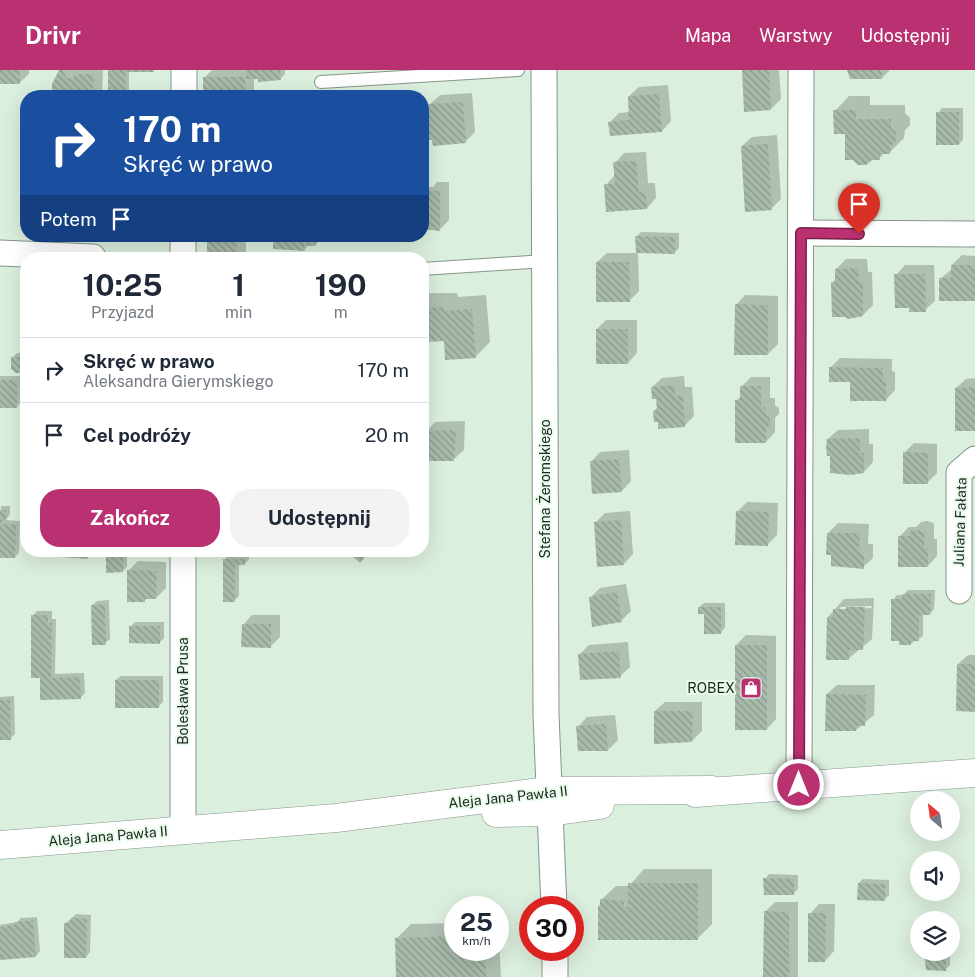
<!DOCTYPE html>
<html lang="pl">
<meta charset="utf-8">
<style>
body{margin:0;font-family:"Public Sans",sans-serif;background:#f2f2f3;color:#1f2937;height:100vh;display:flex;flex-direction:column;font-size:19px;white-space:nowrap}
*{box-sizing:border-box;margin:0}
p{font-size:16px;color:#747a83}
.icon{flex:none;width:28px;height:28px;fill:none;stroke:currentColor;stroke-width:2;stroke-linecap:round;stroke-linejoin:round}
.map{position:relative;flex:1;overflow:hidden}
.panel{position:absolute;left:20px;top:182px;width:409px;height:305px;display:flex;flex-direction:column;background:#fff;border-radius:20px;box-shadow:0 5px 20px #0002}
.panel>*{flex:none}
.guide{position:absolute;left:20px;top:20px;width:409px;height:152px;border-radius:20px;box-shadow:0 5px 20px #0002;background:#1a4fa0;color:#fff;overflow:hidden}
.needle{width:32px;rotate:331deg}
.controls{position:absolute;left:910px;top:721px;display:grid;gap:10px}
.controls a{display:grid;place-items:center;width:50px;height:50px;border-radius:50%;background:#fff;box-shadow:0 5px 20px #0002;font-size:25px}
.speed{position:absolute;left:444px;top:826px;display:flex;gap:10px;font-size:25px;font-weight:700;text-align:center}
.speed>*{display:grid;place-content:center;width:65px;height:65px;border-radius:50%;background:#fff;box-shadow:0 5px 20px #0002;line-height:1}
.speed small{font-size:12px;font-weight:400}
.speed .limit{border:8px solid #d22;background:#fff;color:#111}
.pin{position:absolute;display:grid;place-items:center;width:42px;height:42px;color:#fff;margin:-51px -21px;border-radius:50% 50% 50% 0;rotate:-45deg;box-shadow:0 0 5px #0007}
.pin .icon{rotate:45deg}
.me{position:absolute;width:55px;margin:-28px;rotate:0deg;stroke-linejoin:round;filter:drop-shadow(0 0 4px #0008)}
.turn{display:flex;align-items:center;gap:18px;height:105px;padding:0 20px;font-size:22px}
.turn .icon{width:65px;height:65px;stroke-width:2.5}
.turn b{display:block;font-size:35px;line-height:42px}
.then{display:flex;align-items:center;height:48px;padding:0 20px;background:#0003;gap:10px;font-size:19px}
.eta{display:flex;justify-content:space-evenly;align-items:center;height:85px;text-align:center}
.eta b{font-size:30px;font-weight:700;line-height:35px}
.button{display:flex;gap:10px;margin-top:auto;padding:10px 20px}
.button a{flex:1;height:58px;border-radius:20px;background:#b93170;color:#fff;font-size:20px;font-weight:700;line-height:58px;text-align:center}
.button a+a{background:#f2f2f3;color:#1f2937}
ul{padding:0;list-style:none}
li{display:flex;align-items:center;gap:15px;height:65px;padding:0 20px;border-top:1px solid #e0e1e3}
li div{flex:1}
li b{display:block;font-size:19px}
li em{font-style:normal}
header{display:flex;align-items:center;gap:30px;box-sizing:border-box;height:70px;padding:0 25px;background:#b93170;color:#fff}
header strong{font-size:24px}
nav{display:flex;gap:28px;margin-inline-start:auto;font-size:18px}
.map>svg:first-child{display:block}
.shadow{fill:#0003;fill-rule:evenodd}
.building{fill:url(#building-back-hatch)}
.lines{fill:none;stroke-linecap:round;stroke-linejoin:round}
.lane-casing{stroke:#849687;stroke-width:14}
.street-casing{stroke:#849687;stroke-width:27}
.secondary-casing{stroke:#849687;stroke-width:29}
.lane{stroke:#fff;stroke-width:12}
.street{stroke:#fff;stroke-width:25}
.secondary{stroke:#fff;stroke-width:28}
.route-casing{stroke:#782049;stroke-width:12}
.route{stroke:#b93170;stroke-width:9}
.labels{text-anchor:middle;stroke-width:4;stroke-linejoin:round;paint-order:stroke}
.street-label{font-size:14px;fill:#212822;stroke:#e8fceb}
.poi-label{font-size:14px;fill:#212822;stroke:#e8fceb;text-anchor:end}
</style>
<header>
<strong>Drivr</strong>
<nav><a>Mapa</a><a>Warstwy</a><a>Udostępnij</a></nav>
</header>
<div class="map">
<svg width="975" height="907" viewBox="0 0 975 907">
<defs>
<pattern id="building-back-hatch" width="6" height="6" patternUnits="userSpaceOnUse" patternTransform="scale(1.25)"><rect width="6" height="6" fill="#a8bbab"/><path d="M-1 5l2 2M0 0l6 6M5-1l2 2" fill="none" stroke="#88988b"/></pattern>
</defs>
<rect width="100%" height="100%" fill="#dbefde"/>
<g class="shadow">
<path d="M 0,0 L 29,0 L 29,4 L 19,13 L 0,12 Z"/>
<path d="M 61,0 L 103,0 L 102,26 L 53,26 L 54,14 Z"/>
<path d="M 109,0 L 155,0 L 129,1 L 129,24 L 158,23 L 158,26 L 109,26 Z"/>
<path d="M 212,0 L 285,0 L 285,4 L 280,9 L 254,8 L 254,26 L 204,26 L 204,8 Z"/>
<path d="M 743,0 L 779,0 L 781,29 L 771,39 Z"/>
<path d="M 849,0 L 890,0 L 882,8 Z"/>
<path d="M 668,15 L 671,51 L 662,61 L 610,52 L 619,43 L 630,42 L 629,26 L 639,17 Z"/>
<path d="M 472,23 L 475,62 L 465,72 L 422,69 L 422,35 L 430,34 L 440,25 Z"/>
<path d="M 849,26 L 870,26 L 870,35 L 905,35 L 905,43 L 910,48 L 910,55 L 905,60 L 904,68 L 890,82 L 885,82 L 879,89 L 847,63 L 835,41 Z"/>
<path d="M 942,38 L 963,38 L 963,70 L 959,74 L 938,43 Z"/>
<path d="M 777,65 L 781,129 L 771,139 L 742,76 L 752,67 Z"/>
<path d="M 646,82 L 648,113 L 655,113 L 656,128 L 647,138 L 606,115 L 615,105 L 615,93 L 624,83 Z"/>
<path d="M 437,112 L 449,112 L 449,150 L 439,160 L 422,158 L 422,116 L 433,117 Z"/>
<path d="M 641,162 L 679,163 L 679,178 L 675,182 L 638,181 L 639,221 L 629,231 L 597,192 L 607,183 L 637,183 L 637,166 Z"/>
<path d="M 208,166 L 246,166 L 246,184 L 241,189 L 208,189 Z"/>
<path d="M 274,166 L 324,166 L 315,175 L 309,175 L 304,180 Z"/>
<path d="M 962,185 L 975,186 L 975,230 L 941,208 L 952,199 L 952,195 Z"/>
<path d="M 846,189 L 867,189 L 868,202 L 872,202 L 873,235 L 863,245 L 832,213 L 836,209 L 836,199 Z"/>
<path d="M 905,195 L 934,195 L 935,231 L 925,240 L 896,205 Z"/>
<path d="M 426,223 L 457,223 L 458,227 L 486,225 L 490,272 L 475,287 L 445,270 L 422,268 L 422,226 Z"/>
<path d="M 745,225 L 778,226 L 778,274 L 768,284 L 736,235 Z"/>
<path d="M 606,250 L 637,250 L 637,283 L 628,293 L 597,259 Z"/>
<path d="M 17,283 L 26,283 L 26,302 L 16,302 L 12,288 Z"/>
<path d="M 840,288 L 892,289 L 892,301 L 895,302 L 895,320 L 886,330 L 851,311 L 830,298 Z"/>
<path d="M 0,306 L 21,306 L 21,332 L 17,337 L 0,337 Z"/>
<path d="M 684,306 L 685,317 L 692,317 L 694,346 L 684,356 L 654,341 L 658,337 L 657,328 L 652,317 L 662,308 Z"/>
<path d="M 751,307 L 770,307 L 770,328 L 775,328 L 775,335 L 779,338 L 779,344 L 775,348 L 775,362 L 766,372 L 736,331 L 741,326 L 741,317 Z"/>
<path d="M 975,308 L 975,359 L 956,318 L 966,309 Z"/>
<path d="M 465,351 L 464,380 L 454,389 L 426,362 L 435,352 Z"/>
<path d="M 869,359 L 869,374 L 873,374 L 873,392 L 864,402 L 831,385 L 828,369 L 838,360 Z"/>
<path d="M 914,373 L 937,374 L 937,403 L 927,413 L 904,383 Z"/>
<path d="M 629,380 L 631,411 L 622,421 L 591,392 L 600,382 Z"/>
<path d="M 747,432 L 778,433 L 777,465 L 768,474 L 737,442 Z"/>
<path d="M 1,436 L 10,436 L 10,444 L 6,450 L 20,451 L 19,483 L 15,487 L 0,487 Z"/>
<path d="M 630,441 L 633,484 L 624,494 L 595,453 L 605,443 Z"/>
<path d="M 927,451 L 934,453 L 934,469 L 937,469 L 937,486 L 928,496 L 899,467 L 909,457 L 916,457 L 921,452 Z"/>
<path d="M 838,453 L 869,454 L 868,474 L 873,474 L 873,488 L 863,497 L 832,484 L 828,463 Z"/>
<path d="M 48,481 L 92,481 L 92,484 L 87,488 L 70,488 L 70,485 Z"/>
<path d="M 107,481 L 127,481 L 127,497 L 123,501 Z"/>
<path d="M 229,485 L 249,485 L 249,489 L 245,494 L 239,494 L 239,526 L 234,531 L 224,490 Z"/>
<path d="M 138,491 L 166,492 L 166,518 L 156,528 L 147,528 L 144,531 L 128,501 Z"/>
<path d="M 626,514 L 631,541 L 621,551 L 590,528 L 600,518 Z"/>
<path d="M 908,520 L 935,520 L 934,539 L 930,544 L 923,544 L 923,566 L 910,574 L 893,530 L 897,525 L 903,525 Z"/>
<path d="M 874,528 L 872,569 L 848,589 L 828,547 L 844,529 ZM 871,536 L 872,538 L 838,540 L 841,537 Z"/>
<path d="M 109,530 L 110,569 L 105,573 L 93,535 L 97,531 Z"/>
<path d="M 704,533 L 725,533 L 725,558 L 720,563 L 699,537 Z"/>
<path d="M 37,541 L 52,541 L 52,549 L 56,549 L 55,604 L 84,603 L 85,623 L 80,628 L 41,607 L 32,546 Z"/>
<path d="M 252,545 L 280,545 L 280,567 L 270,577 L 243,555 Z"/>
<path d="M 135,552 L 164,552 L 164,568 L 160,572 L 130,557 Z"/>
<path d="M 746,565 L 776,566 L 776,649 L 767,659 L 736,575 Z"/>
<path d="M 628,572 L 630,597 L 620,606 L 579,585 L 589,575 Z"/>
<path d="M 968,585 L 975,585 L 975,640 L 958,594 Z"/>
<path d="M 121,606 L 163,606 L 163,632 L 158,637 L 116,610 Z"/>
<path d="M 837,615 L 875,615 L 874,645 L 856,660 L 827,624 Z"/>
<path d="M 14,626 L 15,664 L 10,669 L 0,669 L 0,627 Z"/>
<path d="M 665,632 L 702,632 L 702,661 L 692,671 L 655,641 Z"/>
<path d="M 615,645 L 618,670 L 608,680 L 580,680 L 578,657 L 587,647 Z"/>
<path d="M 644,799 L 712,799 L 712,854 L 697,869 L 599,837 L 601,830 L 616,816 L 629,816 Z"/>
<path d="M 769,804 L 798,805 L 798,819 L 793,824 L 765,809 Z"/>
<path d="M 863,809 L 889,810 L 889,825 L 884,830 L 859,813 Z"/>
<path d="M 775,832 L 798,832 L 798,907 L 764,907 L 765,842 Z"/>
<path d="M 819,834 L 835,834 L 834,881 L 825,891 L 810,844 Z"/>
<path d="M 76,844 L 91,845 L 90,882 L 86,887 L 65,854 Z"/>
<path d="M 37,847 L 40,881 L 36,886 L 0,889 L 0,855 L 17,852 L 21,848 Z"/>
<path d="M 498,851 L 501,907 L 397,907 L 396,869 L 411,854 L 455,853 L 455,880 L 498,880 Z"/>
<path d="M 926,882 L 950,882 L 950,895 L 946,899 Z"/>
</g>
<g class="building">
<rect x="0" y="0" width="20" height="14"/>
<path d="M 59,0 L 63,0 L 67,8 L 72,8 L 76,4 L 94,4 L 93,26 L 52,26 L 52,14 Z"/>
<path d="M 108,0 L 154,0 L 154,2 L 126,2 L 125,26 L 108,26 Z"/>
<path d="M 246,0 L 280,0 L 281,10 L 258,12 L 258,9 L 246,9 Z"/>
<path d="M 742,0 L 769,0 L 771,40 L 744,42 Z"/>
<path d="M 847,0 L 882,0 L 882,9 L 850,9 Z"/>
<rect x="203" y="7" width="42" height="19"/>
<path d="M 659,24 L 662,62 L 610,66 L 608,52 L 629,50 L 628,26 Z"/>
<path d="M 463,32 L 466,73 L 433,76 L 432,70 L 422,70 L 422,43 L 429,43 L 429,34 Z"/>
<path d="M 833,40 L 856,40 L 856,49 L 891,49 L 891,58 L 896,62 L 896,71 L 891,76 L 890,84 L 880,84 L 880,90 L 872,90 L 866,95 L 858,95 L 853,90 L 845,90 L 845,64 L 834,64 Z"/>
<rect x="936" y="42" width="23" height="33"/>
<path d="M 768,74 L 772,140 L 745,142 L 741,76 Z"/>
<path d="M 636,91 L 639,122 L 646,122 L 647,139 L 606,142 L 604,114 L 615,114 L 613,92 Z"/>
<path d="M 426,121 L 440,121 L 440,161 L 422,159 L 422,126 L 426,126 Z"/>
<rect x="207" y="166" width="30" height="23"/>
<path d="M 273,166 L 315,166 L 316,176 L 304,176 L 305,181 L 273,179 Z"/>
<path d="M 635,166 L 675,167 L 675,184 L 636,183 Z"/>
<path d="M 596,192 L 629,192 L 630,232 L 596,232 Z"/>
<path d="M 951,195 L 975,195 L 975,231 L 939,231 L 939,208 L 951,208 Z"/>
<path d="M 858,198 L 859,211 L 863,211 L 863,246 L 848,249 L 845,247 L 832,247 L 831,212 L 835,212 L 835,199 Z"/>
<path d="M 894,204 L 925,204 L 926,242 L 909,242 L 909,238 L 895,238 Z"/>
<path d="M 735,234 L 768,235 L 768,285 L 734,285 Z"/>
<path d="M 428,235 L 428,238 L 443,237 L 444,241 L 472,239 L 476,288 L 445,290 L 444,271 L 428,272 L 428,269 L 422,269 L 422,236 Z"/>
<rect x="596" y="259" width="32" height="35"/>
<path d="M 11,287 L 26,287 L 26,303 L 16,303 L 11,299 Z"/>
<path d="M 829,297 L 883,298 L 883,311 L 886,311 L 886,331 L 850,331 L 850,312 L 829,312 Z"/>
<rect x="0" y="310" width="17" height="28"/>
<path d="M 675,315 L 675,326 L 683,326 L 685,357 L 658,359 L 658,352 L 654,352 L 653,341 L 657,340 L 656,329 L 652,329 L 651,317 Z"/>
<path d="M 740,316 L 761,316 L 761,337 L 766,338 L 766,345 L 770,348 L 770,355 L 766,359 L 766,373 L 735,373 L 735,330 L 740,330 Z"/>
<path d="M 975,317 L 975,361 L 955,361 L 955,318 Z"/>
<path d="M 456,360 L 454,391 L 422,391 L 424,361 Z"/>
<path d="M 860,368 L 860,383 L 864,383 L 864,403 L 851,405 L 830,403 L 830,386 L 827,386 L 826,378 L 827,369 Z"/>
<path d="M 903,382 L 928,383 L 928,414 L 903,414 Z"/>
<path d="M 619,389 L 622,422 L 592,424 L 590,391 Z"/>
<path d="M 0,440 L 6,440 L 6,450 L 2,450 L 2,454 L 16,455 L 15,488 L 0,488 Z"/>
<path d="M 736,441 L 769,442 L 768,476 L 735,475 Z"/>
<path d="M 621,450 L 624,495 L 597,497 L 594,452 Z"/>
<path d="M 917,460 L 925,462 L 924,479 L 928,478 L 928,497 L 898,497 L 898,466 L 910,466 L 910,461 Z"/>
<path d="M 827,463 L 860,463 L 859,483 L 864,483 L 864,499 L 831,496 L 831,485 L 826,485 Z"/>
<path d="M 47,481 L 88,481 L 88,489 L 47,486 Z"/>
<path d="M 106,481 L 123,481 L 123,502 L 106,503 Z"/>
<path d="M 347,481 L 370,481 L 360,493 Z"/>
<path d="M 223,489 L 245,489 L 245,495 L 235,495 L 235,532 L 223,532 Z"/>
<path d="M 127,500 L 157,501 L 156,529 L 145,529 L 145,532 L 127,532 Z"/>
<path d="M 617,522 L 622,552 L 592,557 L 589,527 Z"/>
<path d="M 902,524 L 931,524 L 930,545 L 919,545 L 919,571 L 911,571 L 911,575 L 899,575 L 899,571 L 891,571 L 891,529 L 902,529 Z"/>
<path d="M 105,534 L 106,575 L 92,575 L 91,535 Z"/>
<path d="M 698,537 L 721,537 L 721,564 L 704,564 L 704,544 L 698,544 Z"/>
<path d="M 846,537 L 865,537 L 863,580 L 849,580 L 849,590 L 826,590 L 827,547 L 833,547 L 833,539 L 846,539 Z"/>
<path d="M 31,545 L 48,545 L 48,553 L 52,553 L 51,608 L 80,607 L 81,629 L 40,630 L 40,608 L 31,608 Z"/>
<path d="M 242,554 L 271,554 L 271,578 L 241,577 Z"/>
<path d="M 129,556 L 160,556 L 160,574 L 129,573 Z"/>
<rect x="735" y="575" width="32" height="85"/>
<path d="M 619,581 L 621,608 L 580,610 L 578,584 Z"/>
<path d="M 957,594 L 975,594 L 975,642 L 956,641 Z"/>
<rect x="115" y="610" width="44" height="28"/>
<path d="M 826,624 L 866,625 L 865,656 L 856,656 L 856,661 L 825,661 Z"/>
<path d="M 0,630 L 10,630 L 11,670 L 0,670 Z"/>
<path d="M 654,641 L 693,641 L 692,672 L 654,674 Z"/>
<path d="M 606,654 L 608,681 L 578,681 L 576,656 Z"/>
<path d="M 763,808 L 794,809 L 794,825 L 764,825 Z"/>
<path d="M 628,813 L 698,813 L 698,870 L 598,870 L 598,836 L 600,836 L 600,829 L 624,831 L 624,837 L 628,837 Z"/>
<path d="M 858,813 L 885,814 L 885,831 L 857,830 Z"/>
<path d="M 764,841 L 789,842 L 789,907 L 763,907 Z"/>
<path d="M 808,843 L 826,843 L 825,892 L 808,892 Z"/>
<path d="M 71,848 L 87,849 L 86,888 L 64,888 L 64,853 L 70,853 Z"/>
<path d="M 33,850 L 36,887 L 0,890 L 0,857 L 15,855 L 15,852 Z"/>
<path d="M 455,866 L 455,880 L 485,880 L 486,907 L 396,907 L 395,868 Z"/>
<path d="M 924,882 L 946,886 L 946,901 L 926,900 Z"/>
</g>
<g class="lines">
<g class="lane-casing">
<g id="lane">
<path d="M 321,12 L 518,0"/>
<path d="M 422,199 L 545,191"/>
</g>
</g>
<g class="street-casing">
<g id="street">
<path d="M 544,0 L 546,644 L 554,838"/>
<path d="M 184,26 L 184,0"/>
<path d="M 801,163 L 975,164"/>
<path d="M 0,183 L 93,187"/>
<path d="M 183,189 L 183,166"/>
<path d="M 183,481 L 183,760"/>
<path d="M 959,521 L 959,403 L 975,389"/>
<path d="M 799,715 L 801,0"/>
<path d="M 555,880 L 555,907"/>
</g>
</g>
<g class="secondary-casing">
<g id="secondary">
<path d="M 695,723 L 975,703"/>
<path d="M 496,743 L 550,742 L 600,735"/>
<path d="M 0,775 L 336,748 L 548,721 L 712,720"/>
</g>
</g>
<use href="#lane" class="lane"/>
<use href="#street" class="street"/>
<use href="#secondary" class="secondary"/>
</g>
<g class="lines">
<g class="route-casing">
<path id="route" d="M 799,715 L 801,163 L 859,164"/>
</g>
<use href="#route" class="route"/>
</g>
<defs>
<g id="shop-square" transform="scale(1.125)"><rect x="-9" y="-9" width="18" height="18" rx="4" fill="#b93170" stroke="#e8fceb"/><path d="M-5-2.5h2.3a2.7 3.5 0 0 1 5.4 0H5L5.5 6h-11ZM-1.5-2.5h3a1.5 2.3 0 0 0-3 0Z" fill="#fff"/></g>
</defs>
<g fill-rule="evenodd">
<use href="#shop-square" x="751" y="618"/>
</g>
<g class="labels">
<g class="street-label">
<text transform="translate(545 419) rotate(-90)" y="5">Stefana Żeromskiego</text>
<text transform="translate(960 452) rotate(-88)" y="5">Juliana Fałata</text>
<text transform="translate(183 621) rotate(-90)" y="5">Bolesława Prusa</text>
<text transform="translate(508 727) rotate(-6)" y="5">Aleja Jana Pawła II</text>
<text transform="translate(108 766) rotate(-5)" y="5">Aleja Jana Pawła II</text>
</g>
<g class="poi-label">
<text x="735" y="623">ROBEX</text>
</g>
</g>
</svg>
<div class="controls">
<a><svg class="needle" viewBox="-14 -14 28 28"><path d="M0-13l5 13h-10z" fill="#e53935"/><path d="M0 13l5-13h-10z" fill="#747a83"/></svg></a>
<a><svg class="icon" aria-label="sound" viewBox="0 0 24 24"><path d="M4 9h4l5-4v14l-5-4H4zM17 9q2 3 0 6"/></svg></a>
<a><svg class="icon" aria-label="layers" viewBox="0 0 24 24"><path d="M12 4l9 5-9 5-9-5zM3 14l9 5 9-5"/></svg></a>
</div>
<div class="speed"><div>25<small>km/h</small></div><div class="limit">30</div></div>
<div class="pin" style="left:859px;top:164px;background:#d93025"><svg class="icon" aria-label="arrive" viewBox="0 0 24 24"><path d="M6 21V4h12l-3 4 3 4H6"/></svg></div>
<svg class="me" style="left:799px;top:715px" viewBox="-20 -20 40 40"><circle r="17" fill="#b93170" stroke="#fff" stroke-width="3"/><path d="M0-11L8 9 0 5-8 9z" fill="#fff"/></svg>
<div class="guide">
<div class="turn"><svg class="icon" aria-label="right" viewBox="0 0 24 24"><path d="M7 20v-9h11M14 6l5 5-5 5"/></svg><div><b>170 m</b>Skręć w prawo</div></div>
<div class="then">Potem<svg class="icon" aria-label="arrive" viewBox="0 0 24 24"><path d="M6 21V4h12l-3 4 3 4H6"/></svg></div>
</div>
<section class="panel">
<div class="eta">
<div><b>10:25</b><p>Przyjazd</p></div>
<div><b>1</b><p>min</p></div>
<div><b>190</b><p>m</p></div>
</div>
<ul>
<li><svg class="icon" aria-label="right" viewBox="0 0 24 24"><path d="M7 20v-9h11M14 6l5 5-5 5"/></svg><div><b>Skręć w prawo</b><p>Aleksandra Gierymskiego</p></div><em>170 m</em></li>
<li><svg class="icon" aria-label="arrive" viewBox="0 0 24 24"><path d="M6 21V4h12l-3 4 3 4H6"/></svg><div><b>Cel podróży</b></div><em>20 m</em></li>
</ul>
<div class="button"><a>Zakończ</a><a>Udostępnij</a></div>
</section>
</div>
